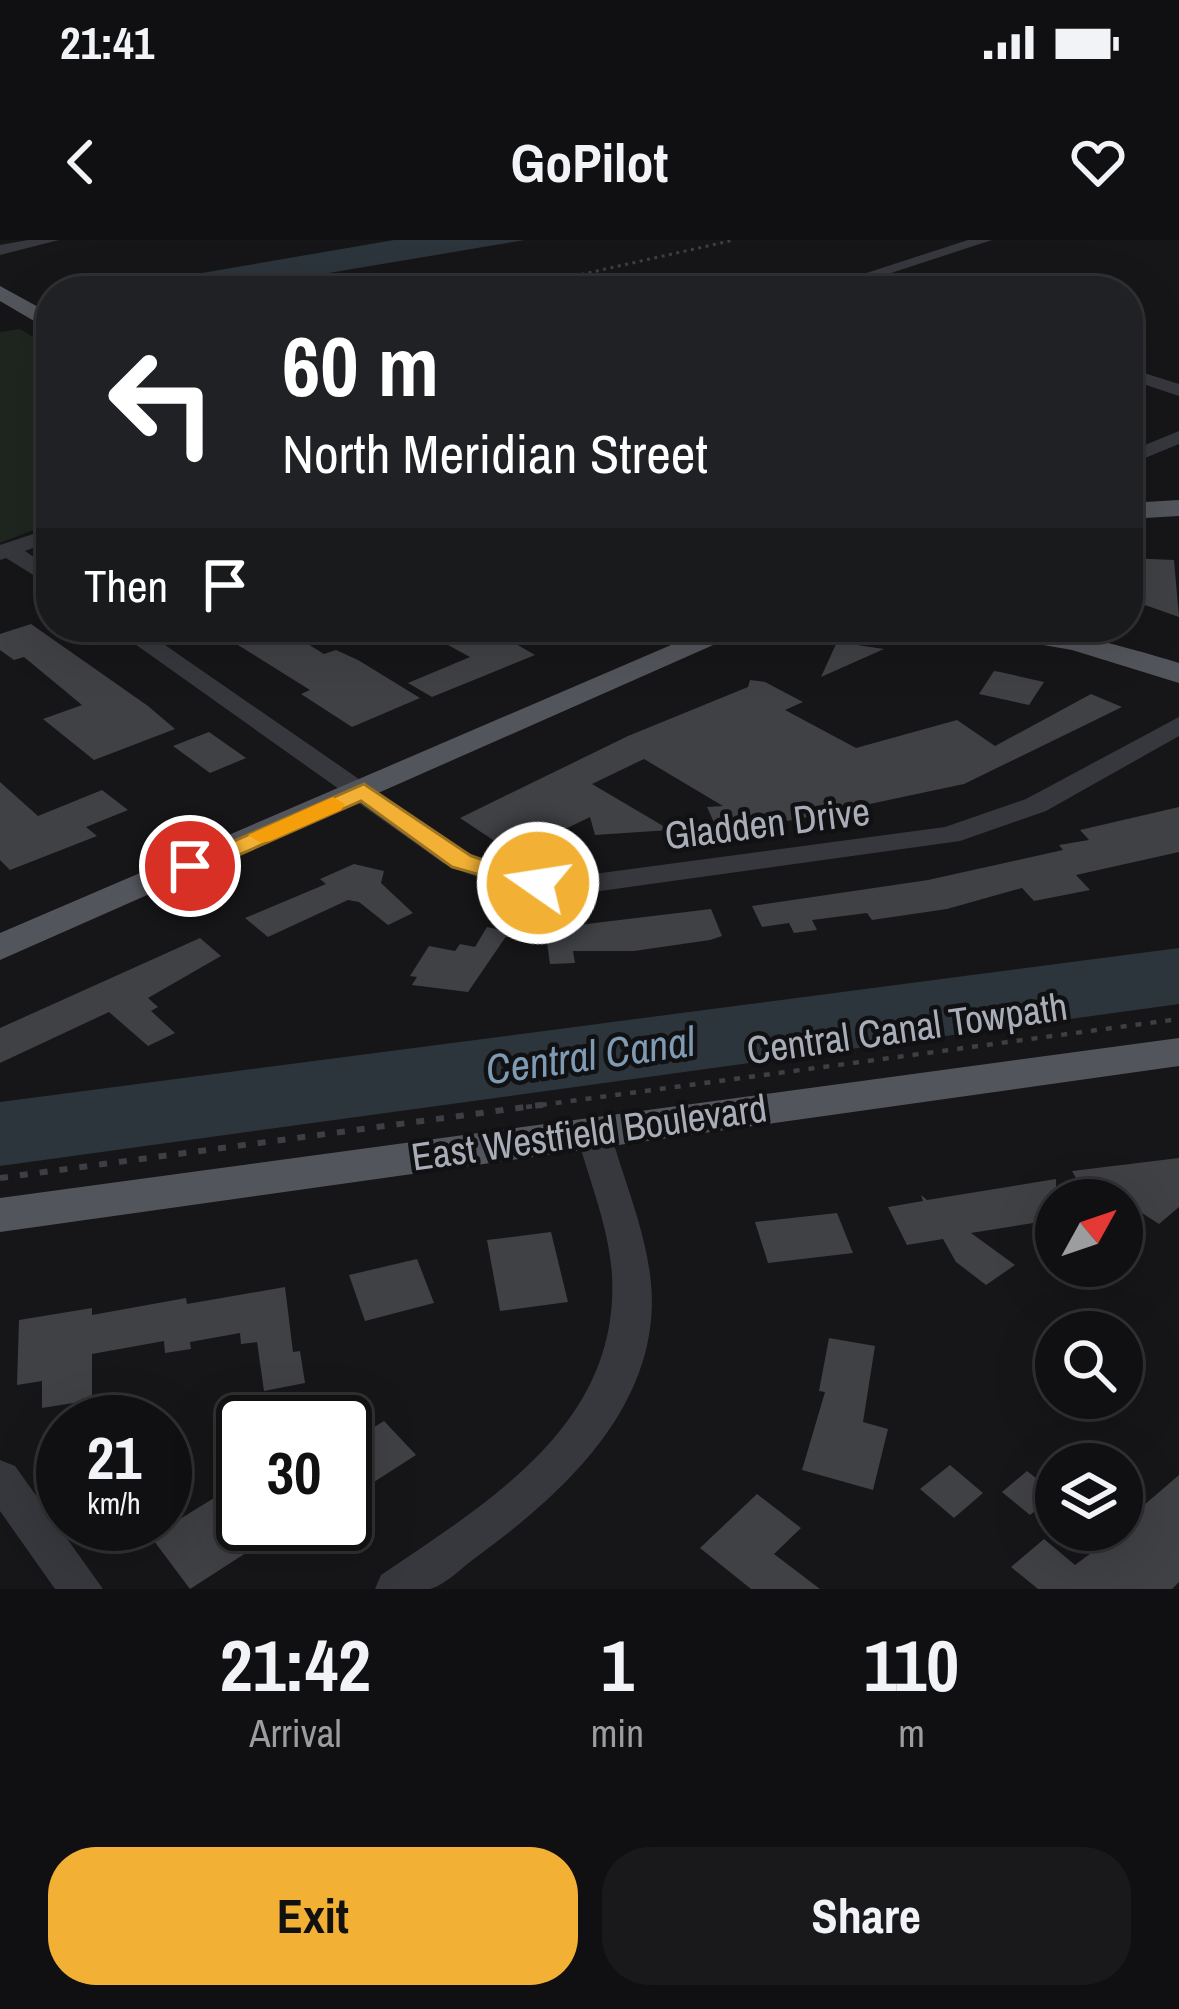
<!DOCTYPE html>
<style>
body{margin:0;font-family:"Archivo Narrow",sans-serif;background:#19191b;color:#f1f3f6;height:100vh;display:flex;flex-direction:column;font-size:45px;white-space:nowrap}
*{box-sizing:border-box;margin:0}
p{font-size:39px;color:#9c9d9f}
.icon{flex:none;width:66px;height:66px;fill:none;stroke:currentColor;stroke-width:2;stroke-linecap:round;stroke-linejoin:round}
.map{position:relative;height:1349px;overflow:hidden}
.sheet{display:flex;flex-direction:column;background:#101012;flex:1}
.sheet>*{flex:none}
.guide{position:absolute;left:36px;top:36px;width:1107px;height:366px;border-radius:48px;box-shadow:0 12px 48px #0002,0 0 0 3px #303032;background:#202124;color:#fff;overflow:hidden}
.needle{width:78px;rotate:50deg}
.tools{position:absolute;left:1035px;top:939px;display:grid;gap:24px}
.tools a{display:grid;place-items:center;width:108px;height:108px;border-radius:50%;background:#101012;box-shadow:0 12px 48px #0002,0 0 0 3px #303032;font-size:60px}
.speed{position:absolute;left:36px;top:1155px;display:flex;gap:24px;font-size:60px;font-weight:700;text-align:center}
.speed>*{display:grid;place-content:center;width:156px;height:156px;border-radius:50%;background:#101012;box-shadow:0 12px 48px #0002,0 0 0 3px #303032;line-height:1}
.speed small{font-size:30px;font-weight:400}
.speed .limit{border:6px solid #111;border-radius:18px;background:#fff;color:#111}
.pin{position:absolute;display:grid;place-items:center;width:102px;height:102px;color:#fff;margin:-51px;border:6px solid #fff;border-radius:50%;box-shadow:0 3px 12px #0007}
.me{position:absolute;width:132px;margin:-66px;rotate:283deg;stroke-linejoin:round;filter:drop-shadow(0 0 9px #0008)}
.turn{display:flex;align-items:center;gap:42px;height:252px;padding:0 48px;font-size:54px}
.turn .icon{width:156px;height:156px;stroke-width:2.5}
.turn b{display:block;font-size:84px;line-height:102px}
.then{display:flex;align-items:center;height:114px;padding:0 48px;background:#0003;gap:24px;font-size:45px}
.eta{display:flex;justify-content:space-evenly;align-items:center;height:204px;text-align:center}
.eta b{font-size:72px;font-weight:700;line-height:84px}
.cta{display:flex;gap:24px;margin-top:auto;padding:24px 48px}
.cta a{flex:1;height:138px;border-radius:48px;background:#f2b134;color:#111;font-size:48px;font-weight:700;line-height:138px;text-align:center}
.cta a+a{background:#19191b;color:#f1f3f6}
.status{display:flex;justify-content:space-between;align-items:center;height:84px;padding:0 60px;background:#101012;direction:ltr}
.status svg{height:33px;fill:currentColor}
header{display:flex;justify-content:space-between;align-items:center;height:156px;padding:0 48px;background:#101012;font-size:54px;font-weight:700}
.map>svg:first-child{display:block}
.green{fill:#1e261f}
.water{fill:#2c353c}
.building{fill:#404145}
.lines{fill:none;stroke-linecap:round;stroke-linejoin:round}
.path-far2{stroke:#3d3f44;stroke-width:3;stroke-dasharray:3 4.5;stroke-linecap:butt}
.path-far1{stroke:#3d3f44;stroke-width:4.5;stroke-dasharray:6 9;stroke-linecap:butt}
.path{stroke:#3d3f44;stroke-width:6;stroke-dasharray:8 12;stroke-linecap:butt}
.minor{fill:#37383d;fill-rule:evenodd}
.major{fill:#53555c;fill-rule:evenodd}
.route{fill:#f2b134;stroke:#9d7322;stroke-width:3}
.slow{fill:#f59e0b}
.labels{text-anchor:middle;stroke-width:9;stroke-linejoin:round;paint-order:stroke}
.street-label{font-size:39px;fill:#a8adb8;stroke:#111113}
.water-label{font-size:42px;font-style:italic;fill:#7f9bb3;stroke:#111113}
</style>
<div class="status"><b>21:41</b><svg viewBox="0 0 49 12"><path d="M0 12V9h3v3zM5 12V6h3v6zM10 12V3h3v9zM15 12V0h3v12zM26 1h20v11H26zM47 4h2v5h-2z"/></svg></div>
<header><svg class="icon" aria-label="back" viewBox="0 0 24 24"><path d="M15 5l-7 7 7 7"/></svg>GoPilot<svg class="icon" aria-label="heart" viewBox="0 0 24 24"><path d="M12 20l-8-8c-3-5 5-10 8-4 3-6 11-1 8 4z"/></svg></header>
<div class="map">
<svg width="1179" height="1349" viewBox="0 0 1179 1349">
<rect width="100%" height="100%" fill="#161618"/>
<path class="green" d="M 20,89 L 51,108 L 51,283 L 0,303 L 0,92 Z"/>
<g class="water">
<path d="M 394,0 L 525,0 L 222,51 L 97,51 Z"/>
<path d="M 1179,708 L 1179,764 L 0,926 L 0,862 Z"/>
</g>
<g class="building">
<path d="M 1128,318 L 1174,320 L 1179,377 L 1145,365 L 1128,390 Z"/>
<path d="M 31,384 L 148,466 L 175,489 L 94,520 L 43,479 L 82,465 L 24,417 L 14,420 L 0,410 L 0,394 Z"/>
<path d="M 222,387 L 280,387 L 324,414 L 336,410 L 358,420 L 420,458 L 352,487 L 301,454 L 310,450 L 238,405 L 241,399 Z"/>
<path d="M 490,389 L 535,415 L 432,457 L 408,443 L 470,417 L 448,405 Z"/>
<path d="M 837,402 L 884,409 L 821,437 Z"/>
<path d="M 994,431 L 1000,432 L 1044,442 L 1029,465 L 979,454 Z"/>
<path d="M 750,440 L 765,442 L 803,462 L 785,470 L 856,508 L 957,480 L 995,506 L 1091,454 L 1122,467 L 964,544 L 794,580 L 717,589 L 707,567 L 723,566 L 644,519 L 592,544 L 670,590 L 595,595 L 590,577 L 551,596 L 532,584 L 496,602 L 460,578 L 628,496 L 748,447 Z"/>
<path d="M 209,492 L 246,518 L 210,533 L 173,506 Z"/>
<path d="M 0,542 L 38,576 L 102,550 L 128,570 L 86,587 L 97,596 L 10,630 L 0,620 Z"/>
<path d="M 1179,567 L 1179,612 L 1076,635 L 1090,650 L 1034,661 L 1022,648 L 947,669 L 872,680 L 867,673 L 812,680 L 817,690 L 794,693 L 789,683 L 762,687 L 752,666 L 928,640 L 1063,610 L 1059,605 L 1089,600 L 1080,590 Z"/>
<path d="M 354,624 L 384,631 L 381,643 L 413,673 L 388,685 L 359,662 L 348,660 L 268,697 L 245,678 L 326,644 L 320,639 Z"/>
<path d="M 711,669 L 722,696 L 710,700 L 634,711 L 573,711 L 575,723 L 550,724 L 545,689 Z"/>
<path d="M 487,687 L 509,692 L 468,752 L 412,745 L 417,737 L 410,736 L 429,706 L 455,711 L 460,704 L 475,707 Z"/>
<path d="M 200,698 L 221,716 L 148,758 L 158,767 L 151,771 L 175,793 L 148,806 L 109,772 L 0,823 L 0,788 Z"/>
<path d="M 1179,918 L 1179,967 L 1159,984 L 1122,960 L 1099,960 L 1093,950 L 1083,951 L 1072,931 Z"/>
<path d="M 1056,939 L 1056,999 L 1033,983 L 971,993 L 1015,1025 L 986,1045 L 956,1022 L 943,999 L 907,1005 L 888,967 L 923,961 L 921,955 L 927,960 Z"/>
<path d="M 837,973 L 853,1013 L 768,1023 L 755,982 Z"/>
<path d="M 551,992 L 568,1062 L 500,1071 L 487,1000 Z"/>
<path d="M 417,1019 L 434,1063 L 365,1081 L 349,1035 Z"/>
<path d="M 285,1047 L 293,1112 L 300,1111 L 305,1143 L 264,1151 L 257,1102 L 241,1104 L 240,1093 L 190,1102 L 191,1109 L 165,1113 L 164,1101 L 92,1114 L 92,1160 L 42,1168 L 42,1141 L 17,1145 L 19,1080 L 92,1068 L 92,1075 L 186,1058 L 187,1064 Z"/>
<path d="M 829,1098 L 875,1106 L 863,1182 L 888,1189 L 873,1250 L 802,1230 L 825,1152 L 819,1151 Z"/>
<path d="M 384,1181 L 416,1215 L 363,1249 L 345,1229 L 345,1205 Z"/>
<path d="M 950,1225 L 983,1253 L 954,1278 L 920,1249 Z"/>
<path d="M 1027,1231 L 1056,1254 L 1030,1275 L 1002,1252 Z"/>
<path d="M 1179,1235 L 1179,1342 L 1172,1349 L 1038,1349 L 1011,1327 L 1044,1299 L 1075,1325 L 1122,1290 L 1122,1284 Z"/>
<path d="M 243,1240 L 243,1284 L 291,1284 L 190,1349 L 151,1297 Z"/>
<path d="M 757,1254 L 801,1288 L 774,1314 L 820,1349 L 751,1349 L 700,1308 Z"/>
</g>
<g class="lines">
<path class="path-far2" d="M 508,51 L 734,0"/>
<path class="path-far1" d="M 526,867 L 1179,779"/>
<path class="path" d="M 0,938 L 548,864"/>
<g class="minor">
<path d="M 28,0 L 59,0 L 0,15 L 0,5 Z"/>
<path d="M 968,0 L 992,0 L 836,51 L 811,51 Z"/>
<path d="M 1128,128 L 1179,144 L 1179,156 L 1128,139 Z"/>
<path d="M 1179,191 L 1179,204 L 1128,225 L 1128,212 Z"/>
<path d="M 51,288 L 51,301 L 25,311 L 51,329 L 51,346 L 6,318 L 0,320 L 0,305 Z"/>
<path d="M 111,387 L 139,387 L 463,611 L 518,630 L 586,635 L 945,587 L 1026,559 L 1179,477 L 1179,496 L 1046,571 L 960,601 L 586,653 C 536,653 488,645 443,623 Z"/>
<path d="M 593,879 L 605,883 L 610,891 C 628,955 660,1021 650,1089 C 636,1188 552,1262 475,1318 C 463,1327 445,1345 430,1349 C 414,1349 392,1349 375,1349 L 381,1335 C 490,1261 620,1184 612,1035 C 609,986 588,938 576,891 L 581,883 Z"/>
<path d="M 0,1220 L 15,1226 L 103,1349 L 55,1349 L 0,1271 Z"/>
</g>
<g class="major">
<path d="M 0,46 L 51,74 L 51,91 L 0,61 Z"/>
<path d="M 1179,260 L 1179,276 L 1128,279 L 1128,263 Z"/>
<path d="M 713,387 L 754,387 L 0,720 L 0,693 Z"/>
<path d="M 977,387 C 1053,387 1106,401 1179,423 L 1179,443 L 1072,410 L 981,394 Z"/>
<path d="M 1179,798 L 1179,826 L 0,992 L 0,958 Z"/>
</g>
</g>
<path class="route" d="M 364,544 L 471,616 L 551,643 L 538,651 L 452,627 L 361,561 L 200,632 L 181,632 L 177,626 Z"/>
<path class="slow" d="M 333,557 L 345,564 L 341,570 L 270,601 L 261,603 L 248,595 Z"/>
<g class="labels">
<g class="street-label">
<text transform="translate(767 583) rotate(-7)" y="14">Gladden Drive</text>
<text transform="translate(907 788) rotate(-8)" y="14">Central Canal Towpath</text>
<text transform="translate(589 892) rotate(-8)" y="14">East Westfield Boulevard</text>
</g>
<g class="water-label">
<text transform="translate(590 815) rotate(-8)" y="15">Central Canal</text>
</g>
</g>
</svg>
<div class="tools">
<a><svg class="needle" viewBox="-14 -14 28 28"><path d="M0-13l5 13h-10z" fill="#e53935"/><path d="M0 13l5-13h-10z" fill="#9c9d9f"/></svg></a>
<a><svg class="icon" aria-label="search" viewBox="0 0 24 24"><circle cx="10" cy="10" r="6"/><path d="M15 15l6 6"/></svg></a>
<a><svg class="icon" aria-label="layers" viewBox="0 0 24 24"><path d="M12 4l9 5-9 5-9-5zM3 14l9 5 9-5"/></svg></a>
</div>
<div class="speed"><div>21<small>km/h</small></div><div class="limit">30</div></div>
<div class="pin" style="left:190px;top:626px;background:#d93025"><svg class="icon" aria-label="arrive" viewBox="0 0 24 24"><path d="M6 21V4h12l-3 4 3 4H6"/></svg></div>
<svg class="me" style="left:538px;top:643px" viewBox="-20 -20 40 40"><circle r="17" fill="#f2b134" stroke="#fff" stroke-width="3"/><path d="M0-11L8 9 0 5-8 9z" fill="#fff"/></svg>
<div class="guide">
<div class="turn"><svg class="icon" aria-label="left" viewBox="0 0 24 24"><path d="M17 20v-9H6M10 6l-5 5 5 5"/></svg><div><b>60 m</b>North Meridian Street</div></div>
<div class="then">Then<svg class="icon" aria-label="arrive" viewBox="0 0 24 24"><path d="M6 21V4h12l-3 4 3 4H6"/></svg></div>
</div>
</div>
<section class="sheet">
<div class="eta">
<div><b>21:42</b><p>Arrival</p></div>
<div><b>1</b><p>min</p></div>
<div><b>110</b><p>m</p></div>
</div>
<div class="cta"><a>Exit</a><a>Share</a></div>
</section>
